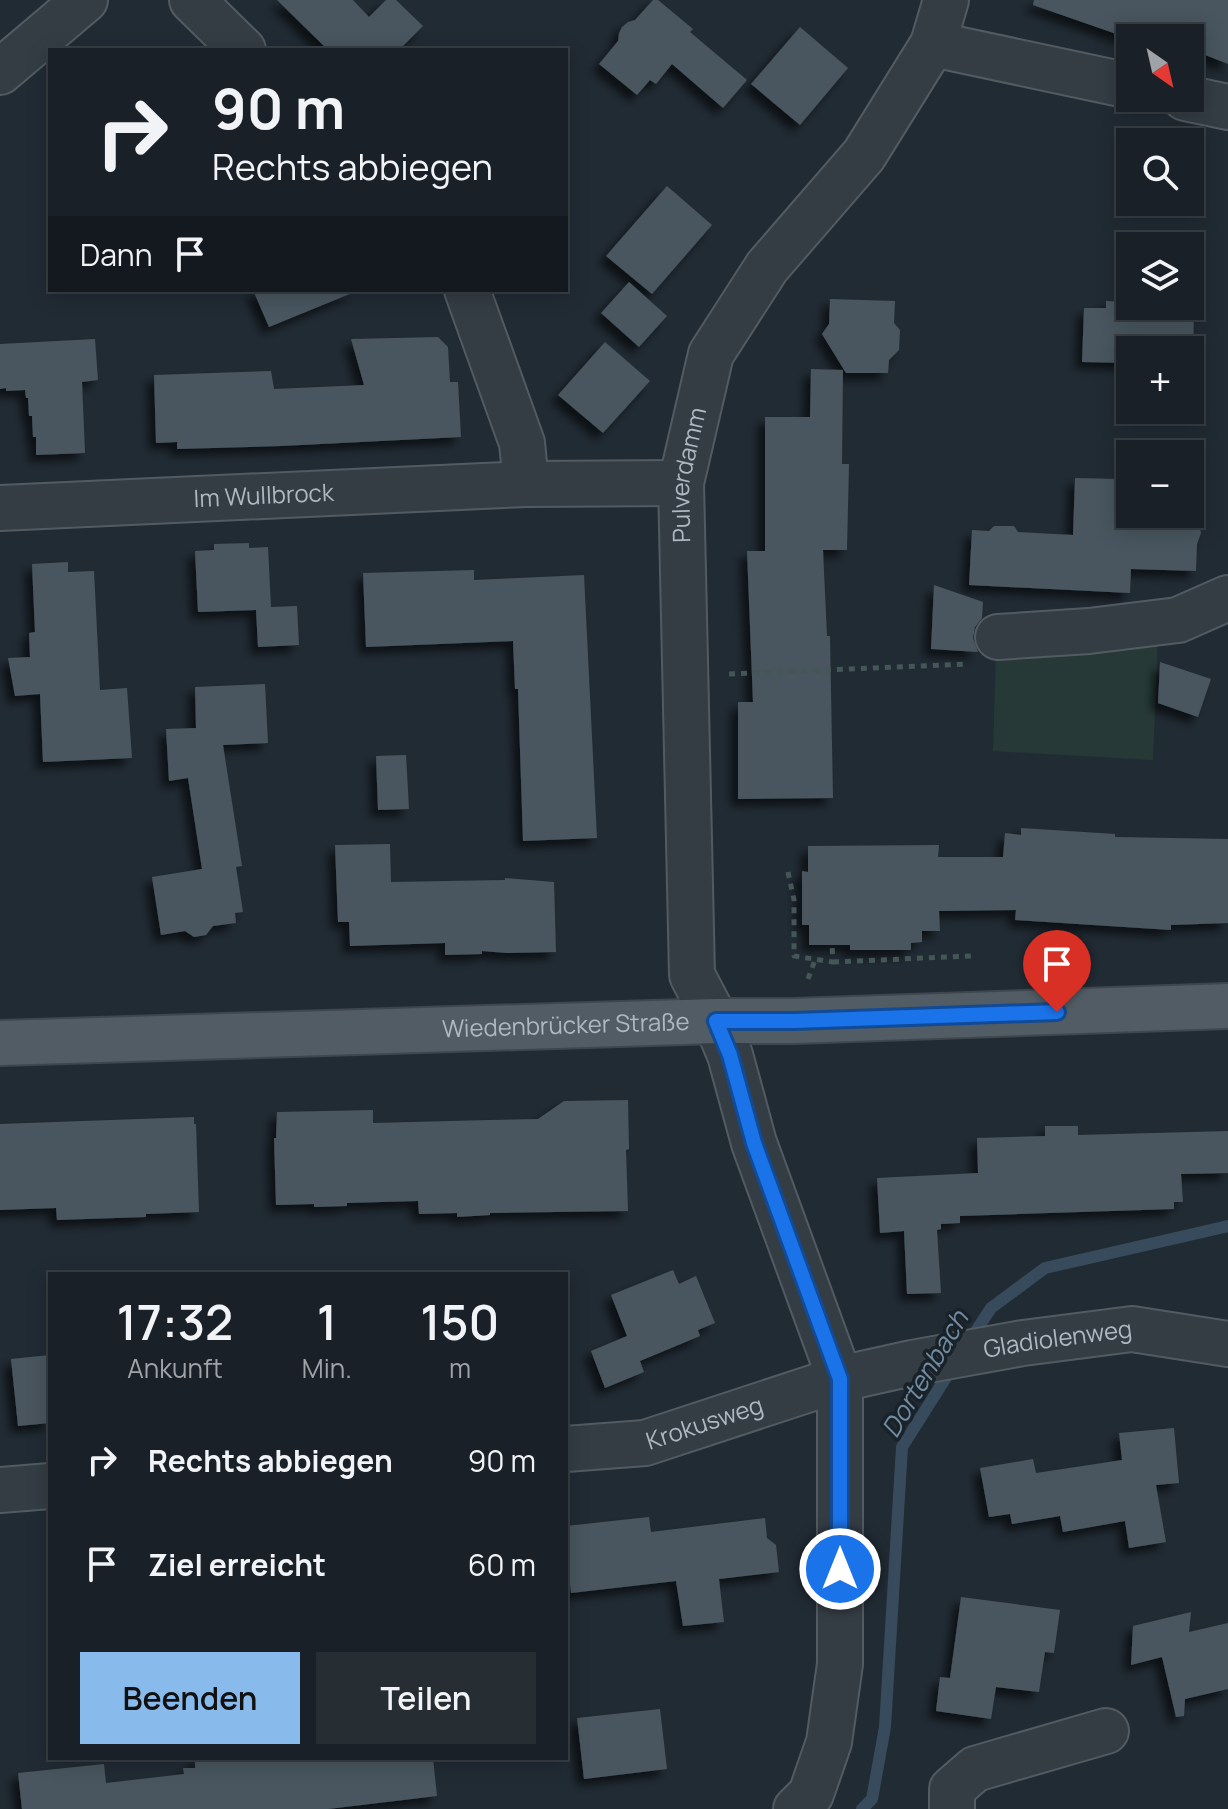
<!DOCTYPE html>
<html lang="de">
<meta charset="utf-8">
<style>
body{margin:0;font-family:Manrope,sans-serif;background:#262d33;color:#f1f3f6;height:100vh;display:flex;flex-direction:column;font-size:30px;white-space:nowrap}
*{box-sizing:border-box;margin:0}
p{font-size:26px;color:#9fa3a7}
.icon{flex:none;width:44px;height:44px;fill:none;stroke:currentColor;stroke-width:2;stroke-linecap:round;stroke-linejoin:round}
.map{position:relative;flex:1;overflow:hidden}
.panel{position:absolute;left:48px;top:1272px;width:520px;height:488px;display:flex;flex-direction:column;background:#192027;border-radius:0px;box-shadow:0 4px 20px #0003,0 0 0 2px #373e44}
.panel>*{flex:none}
.guide{position:absolute;left:48px;top:48px;width:520px;height:244px;border-radius:0px;box-shadow:0 4px 20px #0003,0 0 0 2px #373e44;background:#192027;color:#f1f3f6;overflow:hidden}
.needle{width:52px;rotate:146deg}
.controls{position:absolute;left:1116px;top:24px;display:grid;gap:16px}
.controls a{display:grid;place-items:center;width:88px;height:88px;border-radius:0px;background:#192027;box-shadow:0 4px 20px #0003,0 0 0 2px #373e44;font-size:40px}
.pin{position:absolute;display:grid;place-items:center;width:68px;height:68px;color:#fff;margin:-82px -34px;border-radius:50% 50% 50% 0;rotate:-45deg;box-shadow:0 0 8px #0007}
.pin .icon{rotate:45deg}
.me{position:absolute;width:88px;margin:-44px;rotate:0deg;stroke-linejoin:round;filter:drop-shadow(0 0 6px #0008)}
.turn{display:flex;align-items:center;gap:28px;height:168px;padding:0 32px;font-size:36px}
.turn .icon{width:104px;height:104px;stroke-width:2.5}
.turn b{display:block;font-size:56px;line-height:68px}
.then{display:flex;align-items:center;height:76px;padding:0 32px;background:#0003;gap:16px;font-size:30px}
.eta{display:flex;justify-content:space-evenly;align-items:center;height:136px;text-align:center}
.eta b{font-size:48px;font-weight:600;line-height:56px}
.cta{display:flex;gap:16px;margin-top:auto;padding:16px 32px}
.cta a{flex:1;height:92px;border-radius:0px;background:#88baec;color:#111;font-size:32px;font-weight:600;line-height:92px;text-align:center}
.cta a+a{background:#262d33;color:#f1f3f6}
ul{padding:0;list-style:none}
li{display:flex;align-items:center;gap:24px;height:104px;padding:0 32px}
li div{flex:1}
li b{display:block;font-size:30px}
li em{font-style:normal}
.map>svg:first-child{display:block}
.green{fill:#263937}
.lines{fill:none;stroke-linecap:round;stroke-linejoin:round}
.stream{stroke:#384b5c;stroke-width:12}
.building{fill:#49565f;filter:url(#shadow)}
.minor-casing{stroke:#525b62;stroke-width:48}
.major-casing{stroke:#3e464e;stroke-width:48}
.path{stroke:#445656;stroke-width:5;stroke-dasharray:6 6;stroke-linecap:butt}
.minor{stroke:#343d44;stroke-width:44}
.major{stroke:#525c64;stroke-width:44}
.route-casing{stroke:#114b97;stroke-width:20}
.route{stroke:#1a73e8;stroke-width:14}
.labels{text-anchor:middle;stroke-width:7;stroke-linejoin:round;paint-order:stroke}
.street-label{font-size:24px;fill:#aeb8c1;stroke:#1a2229}
.water-label{font-size:26px;font-style:italic;fill:#718ca2;stroke:#1a2229}
</style>
<div class="map">
<svg width="1228" height="1809" viewBox="0 0 1228 1809">
<defs>
<filter id="shadow"><feDropShadow dx="-7" dy="7" stdDeviation="4" flood-color="#0009"/></filter>
</defs>
<rect width="100%" height="100%" fill="#212b34"/>
<path class="green" d="M 1158,633 L 1153,760 L 993,751 L 996,651 Z"/>
<g class="lines">
<g class="stream">
<path d="M 968,1343 L 991,1308 L 1045,1268 L 1228,1226"/>
<path d="M 862,1809 L 872,1799 L 885,1727 L 902,1447 L 952,1368"/>
</g>
</g>
<g class="building">
<path d="M 277,0 L 353,0 L 369,17 L 386,0 L 396,0 L 423,26 L 401,48 L 403,50 L 328,50 Z"/>
<path d="M 653,0 L 658,0 L 693,29 L 690,32 L 747,80 L 723,108 L 672,64 L 656,84 L 650,80 L 637,95 L 599,64 L 618,41 L 619,33 L 622,27 L 628,22 L 635,20 Z"/>
<path d="M 1034,0 L 1228,0 L 1228,64 L 1190,49 L 1190,38 L 1128,38 L 1033,5 Z"/>
<path d="M 800,27 L 848,68 L 800,125 L 751,84 Z"/>
<path d="M 667,186 L 712,225 L 652,294 L 606,256 Z"/>
<path d="M 629,282 L 667,316 L 639,347 L 601,313 Z"/>
<path d="M 253,290 L 356,290 L 357,291 L 269,327 Z"/>
<path d="M 830,299 L 895,301 L 894,323 L 900,330 L 899,350 L 889,360 L 888,373 L 846,373 L 822,334 L 829,324 Z"/>
<path d="M 1106,301 L 1130,302 L 1130,306 L 1194,305 L 1193,363 L 1190,363 L 1190,350 L 1130,350 L 1130,363 L 1082,362 L 1084,308 L 1106,308 Z"/>
<path d="M 438,337 L 448,347 L 450,382 L 458,382 L 461,437 L 281,446 L 177,449 L 177,442 L 156,443 L 154,375 L 271,371 L 274,389 L 364,385 L 351,339 Z"/>
<path d="M 95,339 L 98,380 L 82,382 L 85,453 L 36,455 L 36,437 L 33,437 L 32,416 L 29,416 L 28,398 L 26,398 L 25,390 L 6,391 L 6,388 L 0,389 L 0,344 Z"/>
<path d="M 605,342 L 650,381 L 603,433 L 558,395 Z"/>
<path d="M 811,369 L 843,370 L 842,464 L 849,464 L 847,550 L 823,550 L 827,636 L 830,636 L 833,798 L 738,799 L 738,702 L 753,702 L 747,551 L 765,551 L 765,417 L 810,417 Z"/>
<path d="M 1075,478 L 1118,479 L 1117,500 L 1130,501 L 1130,514 L 1190,514 L 1190,503 L 1199,503 L 1198,521 L 1201,533 L 1197,544 L 1196,571 L 1131,569 L 1130,593 L 969,585 L 972,530 L 989,531 L 994,526 L 1014,526 L 1018,532 L 1073,535 Z"/>
<path d="M 249,543 L 249,548 L 268,547 L 271,607 L 297,606 L 299,645 L 258,647 L 256,610 L 198,612 L 195,551 L 214,550 L 214,544 Z"/>
<path d="M 68,562 L 68,572 L 94,571 L 100,690 L 127,688 L 132,758 L 43,762 L 40,694 L 15,696 L 8,658 L 30,657 L 29,633 L 35,632 L 32,564 Z"/>
<path d="M 474,570 L 474,580 L 584,575 L 597,838 L 523,841 L 518,689 L 515,689 L 513,641 L 366,647 L 363,573 Z"/>
<path d="M 934,585 L 983,602 L 982,618 L 975,627 L 973,638 L 978,652 L 931,649 Z"/>
<path d="M 1160,662 L 1211,679 L 1198,717 L 1158,703 Z"/>
<path d="M 265,684 L 268,743 L 223,745 L 242,866 L 236,867 L 243,912 L 235,913 L 236,923 L 213,926 L 206,935 L 194,937 L 185,931 L 161,935 L 152,877 L 202,869 L 188,778 L 169,781 L 166,729 L 196,728 L 195,687 Z"/>
<path d="M 406,755 L 409,809 L 378,810 L 376,756 Z"/>
<path d="M 1021,828 L 1115,834 L 1115,837 L 1228,839 L 1228,923 L 1171,925 L 1171,930 L 1015,920 L 1016,910 L 939,911 L 940,931 L 922,931 L 922,942 L 911,943 L 911,950 L 850,950 L 850,945 L 809,945 L 809,925 L 802,925 L 802,871 L 808,872 L 808,846 L 939,845 L 938,857 L 1003,857 L 1005,833 L 1021,835 Z"/>
<path d="M 390,844 L 391,882 L 505,880 L 505,878 L 554,882 L 556,952 L 507,953 L 482,951 L 482,954 L 445,955 L 445,943 L 350,946 L 349,922 L 338,922 L 335,845 Z"/>
<path d="M 628,1100 L 629,1149 L 626,1150 L 628,1211 L 490,1213 L 490,1215 L 457,1217 L 457,1213 L 419,1214 L 418,1201 L 347,1203 L 347,1206 L 314,1207 L 314,1204 L 276,1205 L 274,1138 L 276,1138 L 277,1112 L 373,1110 L 373,1123 L 490,1120 L 538,1119 L 564,1101 Z"/>
<path d="M 194,1117 L 194,1124 L 196,1124 L 199,1212 L 146,1214 L 146,1217 L 57,1220 L 56,1208 L 0,1210 L 0,1124 Z"/>
<path d="M 1045,1126 L 1078,1126 L 1078,1135 L 1228,1131 L 1228,1173 L 1181,1174 L 1183,1202 L 1174,1202 L 1174,1209 L 960,1216 L 960,1223 L 941,1224 L 941,1229 L 937,1230 L 941,1293 L 907,1294 L 904,1231 L 880,1233 L 877,1178 L 978,1173 L 977,1138 L 1045,1136 Z"/>
<path d="M 673,1270 L 679,1284 L 696,1276 L 715,1323 L 698,1330 L 700,1336 L 640,1361 L 644,1372 L 605,1388 L 591,1351 L 627,1336 L 611,1295 Z"/>
<path d="M 50,1355 L 50,1423 L 18,1426 L 11,1359 Z"/>
<path d="M 1174,1428 L 1179,1483 L 1156,1485 L 1166,1542 L 1129,1548 L 1125,1521 L 1063,1532 L 1060,1516 L 1012,1524 L 1010,1514 L 989,1517 L 980,1468 L 1033,1459 L 1036,1473 L 1122,1460 L 1119,1433 Z"/>
<path d="M 649,1517 L 651,1532 L 765,1518 L 767,1538 L 776,1545 L 779,1572 L 719,1579 L 724,1622 L 683,1626 L 676,1581 L 571,1593 L 566,1546 L 566,1526 Z"/>
<path d="M 961,1597 L 1060,1610 L 1054,1653 L 1045,1652 L 1039,1692 L 996,1687 L 991,1719 L 936,1711 L 940,1677 L 950,1678 Z"/>
<path d="M 1191,1612 L 1189,1632 L 1228,1623 L 1228,1689 L 1185,1699 L 1184,1716 L 1176,1717 L 1162,1657 L 1131,1665 L 1133,1626 Z"/>
<path d="M 660,1709 L 667,1769 L 584,1779 L 577,1718 Z"/>
<path d="M 195,1758 L 433,1758 L 437,1796 L 328,1809 L 22,1809 L 18,1773 L 104,1764 L 106,1783 L 184,1774 L 183,1768 L 195,1768 Z"/>
</g>
<g class="lines">
<g class="minor-casing">
<g id="minor">
<path d="M 192,0 L 243,50"/>
<path d="M 933,44 L 1130,86"/>
<path d="M 0,72 L 85,0"/>
<path d="M 1185,98 L 1228,107"/>
<path d="M 467,290 L 522,443 L 526,484"/>
<path id="s1" d="M 0,508 L 526,484 L 681,483"/>
<path d="M 998,637 L 1089,631 L 1178,620 L 1228,598"/>
<path id="s2" d="M 566,1449 L 645,1443 L 840,1379 L 912,1363 L 1023,1343 L 1132,1329 L 1228,1344"/>
<path d="M 0,1490 L 50,1486"/>
<path id="s3" d="M 796,1809 L 811,1794 L 829,1742 L 840,1664 L 840,1379 L 754,1143 L 730,1055 L 716,1021 L 692,975 L 681,483 L 711,354 L 767,267 L 864,155 L 933,44 L 946,0"/>
<path d="M 952,1809 L 952,1789 L 975,1769 L 1106,1731"/>
</g>
</g>
<g class="major-casing">
<g id="major">
<path id="s4" d="M 0,1043 L 716,1021 L 794,1021 L 1228,1006"/>
</g>
</g>
<g class="path">
<path d="M 729,674 L 966,664"/>
<path d="M 788,872 L 794,900 L 794,956 L 833,962 L 832,945"/>
<path d="M 833,962 L 971,956"/>
<path d="M 808,979 L 815,960"/>
</g>
<use href="#minor" class="minor"/>
<use href="#major" class="major"/>
</g>
<g class="lines">
<g class="route-casing">
<path id="route" d="M 840,1569 L 840,1379 L 754,1143 L 730,1055 L 716,1021 L 794,1021 L 1057,1012"/>
</g>
<use href="#route" class="route"/>
</g>
<g class="labels">
<g class="street-label">
<text dy="8" stroke="none"><textPath href="#s3" startOffset="1372">Pulverdamm</textPath></text>
<text dy="8" stroke="none"><textPath href="#s1" startOffset="264">Im Wullbrock</textPath></text>
<text dy="8" stroke="none"><textPath href="#s4" startOffset="566">Wiedenbrücker Straße</textPath></text>
<text dy="8" stroke="none"><textPath href="#s2" startOffset="506">Gladiolenweg</textPath></text>
<text dy="8" stroke="none"><textPath href="#s2" startOffset="142">Krokusweg</textPath></text>
</g>
<g class="water-label">
<text transform="translate(925 1374) rotate(-59)" y="9">Dortenbach</text>
</g>
</g>
</svg>
<div class="controls">
<a><svg class="needle" viewBox="-14 -14 28 28"><path d="M0-13l5 13h-10z" fill="#e53935"/><path d="M0 13l5-13h-10z" fill="#9fa3a7"/></svg></a>
<a><svg class="icon" aria-label="search" viewBox="0 0 24 24"><circle cx="10" cy="10" r="6"/><path d="M15 15l6 6"/></svg></a>
<a><svg class="icon" aria-label="layers" viewBox="0 0 24 24"><path d="M12 4l9 5-9 5-9-5zM3 14l9 5 9-5"/></svg></a>
<a>+</a>
<a>−</a>
</div>
<div class="pin" style="left:1057px;top:1012px;background:#d93025"><svg class="icon" aria-label="arrive" viewBox="0 0 24 24"><path d="M6 21V4h12l-3 4 3 4H6"/></svg></div>
<svg class="me" style="left:840px;top:1569px" viewBox="-20 -20 40 40"><circle r="17" fill="#1a73e8" stroke="#fff" stroke-width="3"/><path d="M0-11L8 9 0 5-8 9z" fill="#fff"/></svg>
<div class="guide">
<div class="turn"><svg class="icon" aria-label="right" viewBox="0 0 24 24"><path d="M7 20v-9h11M14 6l5 5-5 5"/></svg><div><b>90 m</b>Rechts abbiegen</div></div>
<div class="then">Dann<svg class="icon" aria-label="arrive" viewBox="0 0 24 24"><path d="M6 21V4h12l-3 4 3 4H6"/></svg></div>
</div>
<section class="panel">
<div class="eta">
<div><b>17:32</b><p>Ankunft</p></div>
<div><b>1</b><p>Min.</p></div>
<div><b>150</b><p>m</p></div>
</div>
<ul>
<li><svg class="icon" aria-label="right" viewBox="0 0 24 24"><path d="M7 20v-9h11M14 6l5 5-5 5"/></svg><div><b>Rechts abbiegen</b></div><em>90 m</em></li>
<li><svg class="icon" aria-label="arrive" viewBox="0 0 24 24"><path d="M6 21V4h12l-3 4 3 4H6"/></svg><div><b>Ziel erreicht</b></div><em>60 m</em></li>
</ul>
<div class="cta"><a>Beenden</a><a>Teilen</a></div>
</section>
</div>
